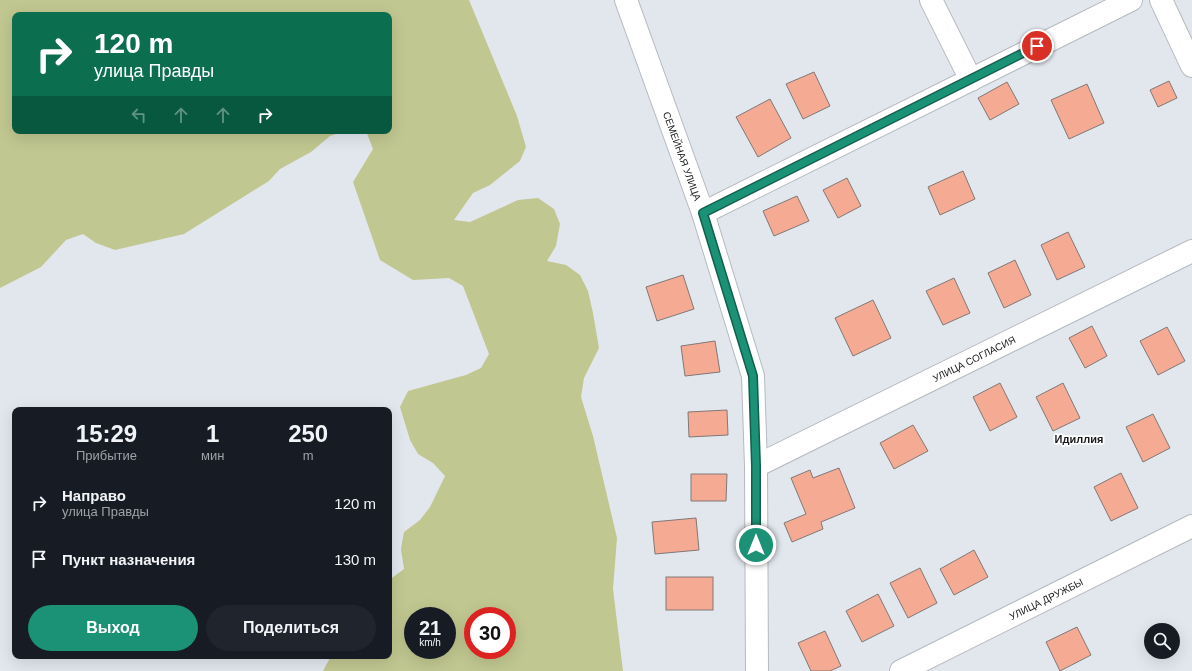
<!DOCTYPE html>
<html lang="ru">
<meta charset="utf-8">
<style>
body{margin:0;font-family:Arial,sans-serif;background:#20242c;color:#f1f3f6;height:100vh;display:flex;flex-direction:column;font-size:15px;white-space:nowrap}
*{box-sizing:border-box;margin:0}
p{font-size:13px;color:#9ea1a6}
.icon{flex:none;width:22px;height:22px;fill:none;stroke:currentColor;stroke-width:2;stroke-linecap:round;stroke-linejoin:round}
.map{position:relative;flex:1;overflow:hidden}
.sheet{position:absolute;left:12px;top:407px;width:380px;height:252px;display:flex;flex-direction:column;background:#171b24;border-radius:8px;box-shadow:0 4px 16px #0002}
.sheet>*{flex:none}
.guide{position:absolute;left:12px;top:12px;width:380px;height:122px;border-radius:8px;box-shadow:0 4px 16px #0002;background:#0b6e4f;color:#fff;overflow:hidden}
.controls{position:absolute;left:1144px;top:623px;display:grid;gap:8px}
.controls a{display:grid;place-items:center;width:36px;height:36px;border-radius:50%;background:#171b24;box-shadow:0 4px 16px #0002;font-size:20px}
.speed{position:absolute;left:404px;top:607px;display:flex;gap:8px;font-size:20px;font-weight:700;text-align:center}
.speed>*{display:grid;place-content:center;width:52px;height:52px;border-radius:50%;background:#171b24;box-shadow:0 4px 16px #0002;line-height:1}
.speed small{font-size:10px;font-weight:400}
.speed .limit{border:6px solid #d22;background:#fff;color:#111}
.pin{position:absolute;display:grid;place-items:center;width:34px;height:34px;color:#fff;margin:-17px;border:2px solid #fff;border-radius:50%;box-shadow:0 1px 4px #0007}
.me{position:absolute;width:44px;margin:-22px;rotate:0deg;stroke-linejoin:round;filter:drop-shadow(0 0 3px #0008)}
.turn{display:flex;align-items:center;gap:14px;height:84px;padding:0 16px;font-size:18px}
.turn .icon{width:52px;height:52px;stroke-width:2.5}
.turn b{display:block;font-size:28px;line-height:34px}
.lanes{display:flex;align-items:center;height:38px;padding:0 16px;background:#0003;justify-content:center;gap:20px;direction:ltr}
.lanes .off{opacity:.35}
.eta{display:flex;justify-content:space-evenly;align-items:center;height:68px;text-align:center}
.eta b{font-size:24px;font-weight:700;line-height:28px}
.action{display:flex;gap:8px;margin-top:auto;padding:8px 16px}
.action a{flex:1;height:46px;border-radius:24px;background:#1b9276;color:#fff;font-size:16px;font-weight:700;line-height:46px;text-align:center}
.action a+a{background:#20242c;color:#f1f3f6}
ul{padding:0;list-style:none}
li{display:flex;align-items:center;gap:12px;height:56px;padding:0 16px}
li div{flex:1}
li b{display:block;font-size:15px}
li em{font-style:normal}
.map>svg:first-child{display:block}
.green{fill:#c1c790;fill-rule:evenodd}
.building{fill:#f5aa93;stroke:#807876}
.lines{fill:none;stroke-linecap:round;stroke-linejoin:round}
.minor-casing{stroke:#b5bac0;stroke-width:24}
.minor{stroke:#fff;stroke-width:22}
.route-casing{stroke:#125f4d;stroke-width:10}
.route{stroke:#1b9276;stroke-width:7}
.labels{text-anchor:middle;stroke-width:3.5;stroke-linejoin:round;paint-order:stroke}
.street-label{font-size:10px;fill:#191b1d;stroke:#fff}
.neighbourhood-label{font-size:11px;font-weight:bold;fill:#191b1d;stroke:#fff}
</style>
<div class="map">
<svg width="1192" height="671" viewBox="0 0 1192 671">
<rect width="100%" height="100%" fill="#e2e7ee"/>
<path class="green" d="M 0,0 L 469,0 L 517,116 L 526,147 L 520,161 L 490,185 L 473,193 L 454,220 L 470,222 L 518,200 L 538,198 L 554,209 L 560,224 L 556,246 L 547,261 L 566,265 L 580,275 L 588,291 L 593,313 L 599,348 L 584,378 L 581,397 L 593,436 L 617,538 L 613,589 L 623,671 L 323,671 L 331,656 L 389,656 L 389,580 L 404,569 L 401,549 L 404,532 L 420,520 L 430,507 L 445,476 L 433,463 L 418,454 L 410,440 L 400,407 L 408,391 L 466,375 L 481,368 L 489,354 L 463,286 L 449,278 L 413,280 L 380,260 L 353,182 L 373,149 L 366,131 L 362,131 L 389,131 L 389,15 L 15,15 L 15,131 L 345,131 L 330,136 L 311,152 L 280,169 L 269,181 L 184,234 L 115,250 L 96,243 L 83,234 L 66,240 L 41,267 L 0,288 ZM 413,616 L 447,616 L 447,650 L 413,650 ZM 473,616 L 507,616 L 507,650 L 473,650 Z"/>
<g class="building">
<path d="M 814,72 L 830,106 L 803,119 L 786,84 Z"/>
<path d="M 1169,81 L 1177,98 L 1158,107 L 1150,90 Z"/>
<path d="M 1007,82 L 1019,104 L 990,120 L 978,98 Z"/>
<path d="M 1087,84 L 1104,123 L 1069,139 L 1051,100 Z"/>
<path d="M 770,99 L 791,138 L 758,157 L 736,117 Z"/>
<path d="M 963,171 L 975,199 L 940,215 L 928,187 Z"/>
<path d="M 847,178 L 861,206 L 838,218 L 823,190 Z"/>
<path d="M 797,196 L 809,221 L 774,236 L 763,211 Z"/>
<path d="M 1068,232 L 1085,267 L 1057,280 L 1041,245 Z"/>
<path d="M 1015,260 L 1031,295 L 1004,308 L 988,273 Z"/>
<path d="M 683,275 L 694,309 L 657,321 L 646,287 Z"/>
<path d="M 954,278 L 970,313 L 943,325 L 926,291 Z"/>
<path d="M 873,300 L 891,338 L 853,356 L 835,318 Z"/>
<path d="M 1092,326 L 1107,356 L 1085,368 L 1069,338 Z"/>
<path d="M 1167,327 L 1185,361 L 1158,375 L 1140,341 Z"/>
<path d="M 715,341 L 720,372 L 685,376 L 681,346 Z"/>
<path d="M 1000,383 L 1017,417 L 990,431 L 973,397 Z"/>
<path d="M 1063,383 L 1080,418 L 1053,431 L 1036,397 Z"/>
<path d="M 727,410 L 728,435 L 689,437 L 688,412 Z"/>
<path d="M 1153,414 L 1170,448 L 1143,462 L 1126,427 Z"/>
<path d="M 913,425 L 928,451 L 894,469 L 880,443 Z"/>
<path d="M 839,468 L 855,508 L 821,522 L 823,529 L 792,542 L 784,523 L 806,514 L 791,478 L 810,470 L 813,478 Z"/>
<path d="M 1121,473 L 1138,508 L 1111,521 L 1094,487 Z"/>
<path d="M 691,474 L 727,474 L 726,501 L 691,501 Z"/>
<path d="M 696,518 L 699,550 L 655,554 L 652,522 Z"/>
<path d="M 974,550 L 988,577 L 954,595 L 940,569 Z"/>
<path d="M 920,568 L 937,603 L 908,618 L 890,583 Z"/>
<rect x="666" y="577" width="47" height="33"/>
<path d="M 878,594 L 894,626 L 862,642 L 846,611 Z"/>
<path d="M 1077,627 L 1091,655 L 1060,671 L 1046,642 Z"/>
<path d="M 825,631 L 841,666 L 830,671 L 811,671 L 798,643 Z"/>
</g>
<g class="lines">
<g class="minor-casing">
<g id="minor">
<path id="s1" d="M 626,0 L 703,213 L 753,376 L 756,466 L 757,671"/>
<path d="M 931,0 L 971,80"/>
<path d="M 1161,0 L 1192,66"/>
<path d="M 703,213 L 1131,0"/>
<path id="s2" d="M 756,466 L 1192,251"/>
<path id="s3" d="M 901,671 L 1192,526"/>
</g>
</g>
<use href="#minor" class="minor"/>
</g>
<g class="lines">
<g class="route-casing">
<path id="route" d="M 756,545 L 756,466 L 753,376 L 703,213 L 1037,46"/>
</g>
<use href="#route" class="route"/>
</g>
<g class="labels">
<g class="street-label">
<text dy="4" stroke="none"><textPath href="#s1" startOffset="166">СЕМЕЙНАЯ УЛИЦА</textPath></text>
<text dy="4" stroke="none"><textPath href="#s2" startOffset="243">УЛИЦА СОГЛАСИЯ</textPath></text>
<text dy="4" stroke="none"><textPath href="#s3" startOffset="162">УЛИЦА ДРУЖБЫ</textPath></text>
</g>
<g class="neighbourhood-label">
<text x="1079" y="443">Идиллия</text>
</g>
</g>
</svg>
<div class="controls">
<a><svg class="icon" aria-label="search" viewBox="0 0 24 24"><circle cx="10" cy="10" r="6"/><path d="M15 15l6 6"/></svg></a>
</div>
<div class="speed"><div>21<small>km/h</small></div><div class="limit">30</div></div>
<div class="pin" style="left:1037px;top:46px;background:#d93025"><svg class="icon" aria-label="arrive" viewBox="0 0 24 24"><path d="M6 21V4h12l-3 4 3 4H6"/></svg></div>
<svg class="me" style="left:756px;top:545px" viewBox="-20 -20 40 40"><circle r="17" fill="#1b9276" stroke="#fff" stroke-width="3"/><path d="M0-11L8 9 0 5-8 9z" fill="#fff"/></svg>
<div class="guide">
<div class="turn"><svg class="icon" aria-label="right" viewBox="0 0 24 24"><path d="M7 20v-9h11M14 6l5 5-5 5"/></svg><div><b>120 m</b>улица Правды</div></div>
<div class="lanes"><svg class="icon off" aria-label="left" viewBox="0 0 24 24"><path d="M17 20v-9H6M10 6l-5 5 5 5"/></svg><svg class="icon off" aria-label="ahead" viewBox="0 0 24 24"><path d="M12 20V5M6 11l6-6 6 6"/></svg><svg class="icon off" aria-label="ahead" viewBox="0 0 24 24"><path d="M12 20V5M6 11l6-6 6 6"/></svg><svg class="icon" aria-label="right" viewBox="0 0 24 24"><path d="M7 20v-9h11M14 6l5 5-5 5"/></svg></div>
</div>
<section class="sheet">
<div class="eta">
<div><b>15:29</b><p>Прибытие</p></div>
<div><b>1</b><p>мин</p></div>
<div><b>250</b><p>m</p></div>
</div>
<ul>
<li><svg class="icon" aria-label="right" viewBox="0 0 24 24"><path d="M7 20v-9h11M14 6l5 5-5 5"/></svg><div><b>Направо</b><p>улица Правды</p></div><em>120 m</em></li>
<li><svg class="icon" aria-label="arrive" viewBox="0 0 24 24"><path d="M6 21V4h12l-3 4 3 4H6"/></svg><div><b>Пункт назначения</b></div><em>130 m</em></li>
</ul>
<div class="action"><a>Выход</a><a>Поделиться</a></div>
</section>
</div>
